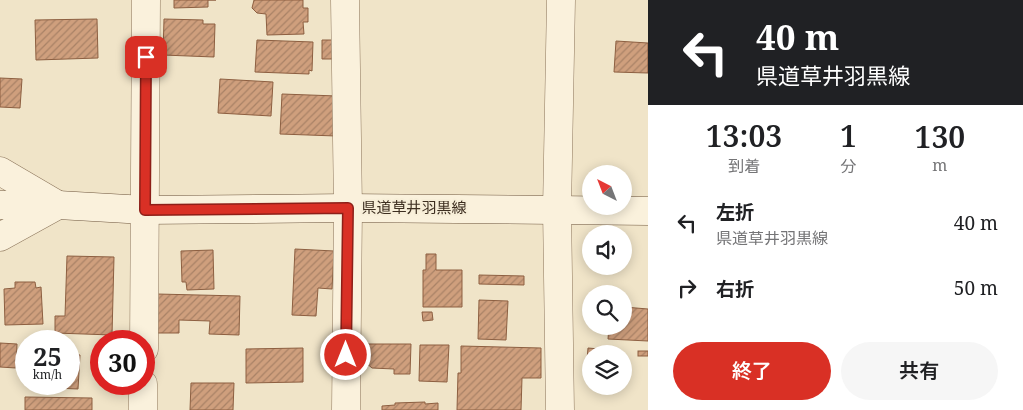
<!DOCTYPE html>
<html lang="ja">
<meta charset="utf-8">
<style>
body{margin:0;font-family:"Noto Serif","Noto Sans JP",serif;background:#f6f6f6;color:#202124;height:100vh;display:flex;flex-direction:column;font-size:19px;white-space:nowrap}
*{box-sizing:border-box;margin:0}
p{font-size:16px;color:#757577}
.icon{flex:none;width:28px;height:28px;fill:none;stroke:currentColor;stroke-width:2;stroke-linecap:round;stroke-linejoin:round}
.map{position:relative;flex:1;overflow:hidden}
.side{display:flex;flex-direction:column;background:#fff;width:375px}
.side>*{flex:none}
.top-card{background:#202124;color:#fff;overflow:hidden}
.needle{width:32px;rotate:318deg}
.buttons{position:absolute;left:582px;top:165px;display:grid;gap:10px}
.buttons a{display:grid;place-items:center;width:50px;height:50px;border-radius:50%;background:#fff;box-shadow:0 2px 12px #0003;font-size:25px}
.speed{position:absolute;left:15px;top:330px;display:flex;gap:10px;font-size:25px;font-weight:700;text-align:center}
.speed>*{display:grid;place-content:center;width:65px;height:65px;border-radius:50%;background:#fff;box-shadow:0 2px 12px #0003;line-height:1}
.speed small{font-size:12px;font-weight:400}
.speed .limit{border:8px solid #d22;background:#fff;color:#111}
.pin{position:absolute;display:grid;place-items:center;width:42px;height:42px;color:#fff;margin:-21px;border-radius:10px;box-shadow:0 2px 8px #0006}
.me{position:absolute;width:55px;margin:-28px;rotate:0deg;stroke-linejoin:round;filter:drop-shadow(0 0 4px #0008)}
.turn{display:flex;align-items:center;gap:18px;height:105px;padding:0 25px;font-size:22px}
.turn .icon{width:65px;height:65px;stroke-width:2.5}
.turn b{display:block;font-size:35px;line-height:42px}
.eta{display:flex;justify-content:space-evenly;align-items:center;height:85px;text-align:center}
.eta b{font-size:30px;font-weight:600;line-height:35px}
.button{display:flex;gap:10px;margin-top:auto;padding:10px 25px}
.button a{flex:1;height:58px;border-radius:30px;background:#d93025;color:#fff;font-size:20px;font-weight:600;line-height:58px;text-align:center}
.button a+a{background:#f6f6f6;color:#202124}
ul{padding:0;list-style:none}
li{display:flex;align-items:center;gap:15px;height:65px;padding:0 25px}
li div{flex:1}
li b{display:block;font-size:19px}
li em{font-style:normal}
main{display:flex;flex:1;min-height:0}
.map>svg:first-child{display:block}
.building{fill:url(#building-hatch);stroke:#8d5f41}
.lines{fill:none;stroke-linecap:round;stroke-linejoin:round}
.minor-casing{stroke:#8d765c;stroke-width:29}
.tertiary-casing{stroke:#8d765c;stroke-width:29}
.secondary-casing{stroke:#6f573f;stroke-width:29}
.minor{stroke:#faf1dc;stroke-width:28}
.tertiary{stroke:#faf1dc;stroke-width:28}
.secondary{stroke:#faf1dc;stroke-width:28}
.route-casing{stroke:#8d1f18;stroke-width:12}
.route{stroke:#d93025;stroke-width:9}
.labels{text-anchor:middle;stroke-width:4;stroke-linejoin:round;paint-order:stroke}
.street-label{font-size:15px;fill:#3d2e20;stroke:#f7eed8}
</style>
<main>
<div class="map">
<svg width="648" height="410" viewBox="0 0 648 410">
<defs>
<pattern id="building-hatch" width="6" height="6" patternUnits="userSpaceOnUse" patternTransform="scale(1.25)"><rect width="6" height="6" fill="#cf9f7d"/><path d="M-1 1l2-2M0 6l6-6M5 7l2-2" fill="none" stroke="#a98266"/></pattern>
</defs>
<rect width="100%" height="100%" fill="#f0e4c8"/>
<g class="building">
<path d="M 174,0 L 216,0 L 208,0 L 208,7 L 174,8 Z"/>
<path d="M 254,0 L 303,0 L 303,8 L 308,8 L 308,22 L 303,22 L 304,34 L 267,35 L 266,14 L 257,13 L 252,8 Z"/>
<path d="M 97,19 L 98,58 L 36,60 L 35,20 Z"/>
<path d="M 164,19 L 203,20 L 203,24 L 215,24 L 214,57 L 163,55 Z"/>
<path d="M 257,40 L 313,42 L 312,71 L 309,70 L 309,74 L 255,72 Z"/>
<path d="M 322,40 L 337,40 L 336,59 L 322,59 Z"/>
<path d="M 616,41 L 648,43 L 648,73 L 614,72 Z"/>
<path d="M 0,78 L 22,79 L 20,108 L 0,107 Z"/>
<path d="M 220,79 L 273,82 L 271,116 L 218,113 Z"/>
<path d="M 282,94 L 337,96 L 336,136 L 280,134 Z"/>
<path d="M 295,249 L 334,251 L 332,289 L 318,288 L 316,316 L 292,315 Z"/>
<path d="M 213,250 L 214,289 L 187,290 L 186,282 L 182,282 L 181,251 Z"/>
<path d="M 426,254 L 436,254 L 436,270 L 462,270 L 462,307 L 423,307 L 423,270 L 426,270 Z"/>
<path d="M 67,256 L 114,257 L 112,335 L 55,333 L 55,316 L 65,316 Z"/>
<path d="M 479,275 L 524,276 L 524,285 L 479,284 Z"/>
<path d="M 15,282 L 35,282 L 36,288 L 41,287 L 43,324 L 5,325 L 4,289 L 15,288 Z"/>
<path d="M 157,294 L 240,296 L 239,335 L 209,334 L 210,321 L 179,320 L 179,333 L 156,333 Z"/>
<path d="M 479,300 L 508,301 L 506,340 L 478,339 Z"/>
<path d="M 624,307 L 648,309 L 648,341 L 608,339 L 609,326 L 624,326 Z"/>
<path d="M 422,312 L 432,312 L 433,320 L 423,321 Z"/>
<path d="M 0,343 L 17,344 L 16,368 L 0,367 Z"/>
<path d="M 367,344 L 411,344 L 410,374 L 394,374 L 394,369 L 372,368 L 366,363 Z"/>
<path d="M 420,345 L 449,345 L 447,382 L 419,381 Z"/>
<path d="M 461,346 L 541,348 L 541,378 L 522,378 L 521,410 L 457,410 L 458,373 L 461,373 Z"/>
<path d="M 303,348 L 303,382 L 246,383 L 246,349 Z"/>
<path d="M 588,348 L 622,351 L 622,354 L 591,354 L 591,371 L 586,371 Z"/>
<rect x="638" y="351" width="10" height="5"/>
<path d="M 69,354 L 80,355 L 78,389 L 31,387 L 32,384 L 69,384 Z"/>
<path d="M 191,383 L 234,383 L 233,410 L 190,410 Z"/>
<path d="M 25,397 L 92,398 L 92,410 L 25,410 Z"/>
<path d="M 425,402 L 425,404 L 438,403 L 438,410 L 382,410 L 382,406 L 395,405 L 395,403 Z"/>
</g>
<g class="lines">
<g class="minor-casing">
<g id="minor">
<path d="M 345,0 L 348,208 L 346,410"/>
<path d="M 0,171 L 58,205 L 0,237"/>
<path d="M 557,209 L 561,0"/>
<path d="M 144,349 L 146,0"/>
<path d="M 143,410 L 143,384"/>
</g>
</g>
<g class="tertiary-casing">
<path id="tertiary" d="M 557,209 L 560,410"/>
</g>
<g class="secondary-casing">
<path id="secondary" d="M 0,205 L 58,205 L 145,210 L 348,208 L 648,211"/>
</g>
<use href="#minor" class="minor"/>
<use href="#tertiary" class="tertiary"/>
<use href="#secondary" class="secondary"/>
</g>
<g class="lines">
<g class="route-casing">
<path id="route" d="M 146,57 L 145,210 L 348,208 L 346,355"/>
</g>
<use href="#route" class="route"/>
</g>
<g class="labels">
<g class="street-label">
<text x="414" y="213">県道草井羽黒線</text>
</g>
</g>
</svg>
<div class="buttons">
<a><svg class="needle" viewBox="-14 -14 28 28"><path d="M0-13l5 13h-10z" fill="#e53935"/><path d="M0 13l5-13h-10z" fill="#757577"/></svg></a>
<a><svg class="icon" aria-label="sound" viewBox="0 0 24 24"><path d="M4 9h4l5-4v14l-5-4H4zM17 9q2 3 0 6"/></svg></a>
<a><svg class="icon" aria-label="search" viewBox="0 0 24 24"><circle cx="10" cy="10" r="6"/><path d="M15 15l6 6"/></svg></a>
<a><svg class="icon" aria-label="layers" viewBox="0 0 24 24"><path d="M12 4l9 5-9 5-9-5zM3 14l9 5 9-5"/></svg></a>
</div>
<div class="speed"><div>25<small>km/h</small></div><div class="limit">30</div></div>
<div class="pin" style="left:146px;top:57px;background:#d93025"><svg class="icon" aria-label="arrive" viewBox="0 0 24 24"><path d="M6 21V4h12l-3 4 3 4H6"/></svg></div>
<svg class="me" style="left:346px;top:355px" viewBox="-20 -20 40 40"><circle r="17" fill="#d93025" stroke="#fff" stroke-width="3"/><path d="M0-11L8 9 0 5-8 9z" fill="#fff"/></svg>
</div>
<section class="side">
<div class="top-card">
<div class="turn"><svg class="icon" aria-label="left" viewBox="0 0 24 24"><path d="M17 20v-9H6M10 6l-5 5 5 5"/></svg><div><b>40 m</b>県道草井羽黒線</div></div>
</div>
<div class="eta">
<div><b>13:03</b><p>到着</p></div>
<div><b>1</b><p>分</p></div>
<div><b>130</b><p>m</p></div>
</div>
<ul>
<li><svg class="icon" aria-label="left" viewBox="0 0 24 24"><path d="M17 20v-9H6M10 6l-5 5 5 5"/></svg><div><b>左折</b><p>県道草井羽黒線</p></div><em>40 m</em></li>
<li><svg class="icon" aria-label="right" viewBox="0 0 24 24"><path d="M7 20v-9h11M14 6l5 5-5 5"/></svg><div><b>右折</b></div><em>50 m</em></li>
</ul>
<div class="button"><a>終了</a><a>共有</a></div>
</section>
</main>
